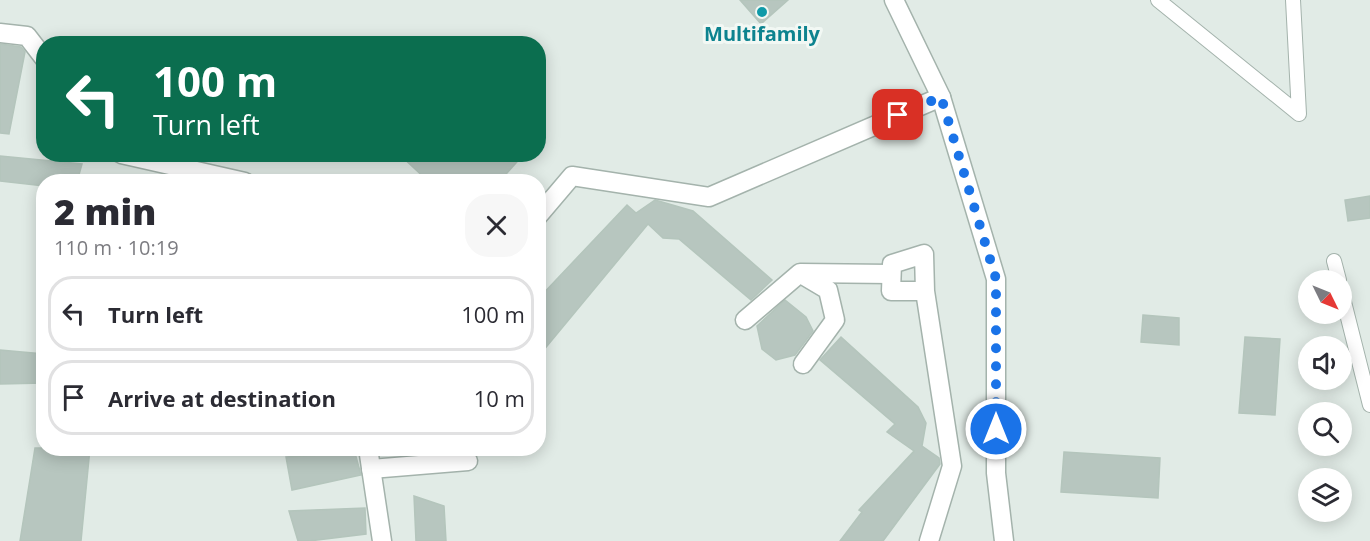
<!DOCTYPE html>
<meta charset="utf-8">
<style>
body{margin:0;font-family:"Open Sans",sans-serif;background:#f7f7f7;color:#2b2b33;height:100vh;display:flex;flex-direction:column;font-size:22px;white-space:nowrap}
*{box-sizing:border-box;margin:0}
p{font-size:20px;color:#7c7c81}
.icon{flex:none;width:33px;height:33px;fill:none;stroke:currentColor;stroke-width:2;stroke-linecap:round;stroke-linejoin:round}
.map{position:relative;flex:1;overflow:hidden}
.sheet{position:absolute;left:36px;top:174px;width:510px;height:282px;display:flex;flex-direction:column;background:#fff;border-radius:24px;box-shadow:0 3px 15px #0003}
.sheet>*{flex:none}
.banner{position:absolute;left:36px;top:36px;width:510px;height:126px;border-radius:24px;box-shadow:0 3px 15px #0003;background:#0b6e4f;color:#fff;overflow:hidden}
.needle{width:39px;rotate:133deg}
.controls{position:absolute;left:1298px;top:270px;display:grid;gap:12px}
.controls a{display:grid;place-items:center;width:54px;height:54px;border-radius:50%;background:#fff;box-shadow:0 3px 15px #0003;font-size:30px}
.pin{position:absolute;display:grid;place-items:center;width:51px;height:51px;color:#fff;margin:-26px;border-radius:12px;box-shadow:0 3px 9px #0006}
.me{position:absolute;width:66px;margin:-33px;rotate:0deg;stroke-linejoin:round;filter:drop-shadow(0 0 4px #0008)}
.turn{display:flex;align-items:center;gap:21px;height:126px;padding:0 18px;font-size:27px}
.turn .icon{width:78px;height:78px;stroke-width:2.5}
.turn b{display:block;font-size:42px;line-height:51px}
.round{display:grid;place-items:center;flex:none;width:63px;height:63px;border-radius:24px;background:#f7f7f7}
.head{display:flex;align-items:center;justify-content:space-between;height:102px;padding:0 18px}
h1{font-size:36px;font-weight:800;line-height:45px}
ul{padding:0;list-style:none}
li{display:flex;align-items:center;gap:18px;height:75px;margin:0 12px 9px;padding:0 6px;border:3px solid #e1e1e2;border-radius:24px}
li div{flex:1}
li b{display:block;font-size:22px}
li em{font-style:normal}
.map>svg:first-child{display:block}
.building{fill:#b7c6bf;stroke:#b4c5bc;stroke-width:1.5}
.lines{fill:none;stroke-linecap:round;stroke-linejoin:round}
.lane-casing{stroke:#a4b3ac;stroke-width:16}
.street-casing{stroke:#a4b3ac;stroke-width:21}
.lane{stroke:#fff;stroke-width:14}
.street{stroke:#fff;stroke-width:18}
.route{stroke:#1a73e8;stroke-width:10;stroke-dasharray:0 18}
.culture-dot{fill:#0f9aa8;stroke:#f2f8f4;stroke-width:2}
.labels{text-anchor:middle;stroke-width:6;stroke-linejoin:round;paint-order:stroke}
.culture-label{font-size:20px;font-weight:bold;fill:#0d838f;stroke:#f2f8f4}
</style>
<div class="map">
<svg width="1370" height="541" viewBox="0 0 1370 541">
<rect width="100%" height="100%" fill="#e1ebe6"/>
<g class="building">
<path d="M 740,0 L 788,0 L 761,24 Z"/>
<path d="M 0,44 L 21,47 L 25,52 L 9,134 L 0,133 Z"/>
<path d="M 399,154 L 524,154 L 499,182 L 429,182 Z"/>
<path d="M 0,156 L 82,164 L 77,182 L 44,182 L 44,186 L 0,181 Z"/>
<path d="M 1370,196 L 1370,218 L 1348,221 L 1345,200 Z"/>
<path d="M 655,200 L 693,211 L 772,280 L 751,300 L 679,239 L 663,238 L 648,224 L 538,357 L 538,299 L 627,205 L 636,213 Z"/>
<path d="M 785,300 L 806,317 L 813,331 L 795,355 L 776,360 L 762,349 L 757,326 Z"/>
<path d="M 1143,315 L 1179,318 L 1179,345 L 1141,342 Z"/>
<path d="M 841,337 L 918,407 L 926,423 L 922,446 L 939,458 L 940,464 L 883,541 L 840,541 L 862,512 L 859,510 L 914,451 L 887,432 L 895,424 L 820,360 Z"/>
<path d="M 1245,337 L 1280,339 L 1275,415 L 1239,413 Z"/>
<path d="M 0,350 L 44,354 L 44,383 L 0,384 Z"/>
<path d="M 35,448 L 90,448 L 81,541 L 20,541 Z"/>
<path d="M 1064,452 L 1160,458 L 1158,498 L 1061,492 Z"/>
<path d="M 355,453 L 361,475 L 292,490 L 286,457 Z"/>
<path d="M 414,496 L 444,506 L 446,541 L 416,541 Z"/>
<path d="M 365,508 L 366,534 L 309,541 L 298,541 L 289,511 Z"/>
</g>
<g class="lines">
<g class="lane-casing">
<g id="lane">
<path d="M 1158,0 L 1299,114 L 1293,0"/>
<path d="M 1334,261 L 1339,280"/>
<path d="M 1341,290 L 1370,405"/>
</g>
</g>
<g class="street-casing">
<g id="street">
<path d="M 894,0 L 941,97 L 996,279 L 996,473 L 1004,541"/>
<path d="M 0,33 L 27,36 L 44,58"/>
<path d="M 121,154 L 245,182"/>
<path d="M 538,216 L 572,176 L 709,197 L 941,97"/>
<path d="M 801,274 L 828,290 L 835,320 L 803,364"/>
<path d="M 925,291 L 891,291 L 892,264 L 924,254 L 925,291 L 952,466 L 929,541"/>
<path d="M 745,320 L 800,273 L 891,274"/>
<path d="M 368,448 L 382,541"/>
<path d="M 371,469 L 468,461"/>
</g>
</g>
<use href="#lane" class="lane"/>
<use href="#street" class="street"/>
</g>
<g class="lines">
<path class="route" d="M 898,115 L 941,97 L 996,279 L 996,429"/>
</g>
<circle class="culture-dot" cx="762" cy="12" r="6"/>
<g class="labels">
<g class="culture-label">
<text x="762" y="41">Multifamily</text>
</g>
</g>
</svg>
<div class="controls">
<a><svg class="needle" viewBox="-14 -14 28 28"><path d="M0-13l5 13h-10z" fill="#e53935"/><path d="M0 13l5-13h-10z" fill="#7c7c81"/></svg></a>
<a><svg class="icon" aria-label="sound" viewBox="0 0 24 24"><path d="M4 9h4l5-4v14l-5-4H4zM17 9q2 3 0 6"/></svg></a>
<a><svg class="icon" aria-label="search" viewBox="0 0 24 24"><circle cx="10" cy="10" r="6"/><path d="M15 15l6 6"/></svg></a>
<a><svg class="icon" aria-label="layers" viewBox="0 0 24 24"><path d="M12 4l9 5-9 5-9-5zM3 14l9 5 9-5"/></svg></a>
</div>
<div class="pin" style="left:898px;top:115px;background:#d93025"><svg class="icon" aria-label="arrive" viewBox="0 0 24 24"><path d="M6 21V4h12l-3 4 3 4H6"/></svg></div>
<svg class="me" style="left:996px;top:429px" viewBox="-20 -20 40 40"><circle r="17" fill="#1a73e8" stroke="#fff" stroke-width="3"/><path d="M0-11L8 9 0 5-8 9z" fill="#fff"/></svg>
<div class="banner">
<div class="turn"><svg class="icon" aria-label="left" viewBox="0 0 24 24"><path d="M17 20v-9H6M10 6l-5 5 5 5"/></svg><div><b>100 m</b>Turn left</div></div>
</div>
<section class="sheet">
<div class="head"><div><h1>2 min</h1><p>110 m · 10:19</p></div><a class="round"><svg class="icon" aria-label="close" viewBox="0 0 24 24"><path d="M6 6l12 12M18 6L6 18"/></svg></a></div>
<ul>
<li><svg class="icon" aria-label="left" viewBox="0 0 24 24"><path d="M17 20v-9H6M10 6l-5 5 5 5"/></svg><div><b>Turn left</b></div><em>100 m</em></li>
<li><svg class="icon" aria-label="arrive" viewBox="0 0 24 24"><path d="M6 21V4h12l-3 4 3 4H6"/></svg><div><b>Arrive at destination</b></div><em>10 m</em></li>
</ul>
</section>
</div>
